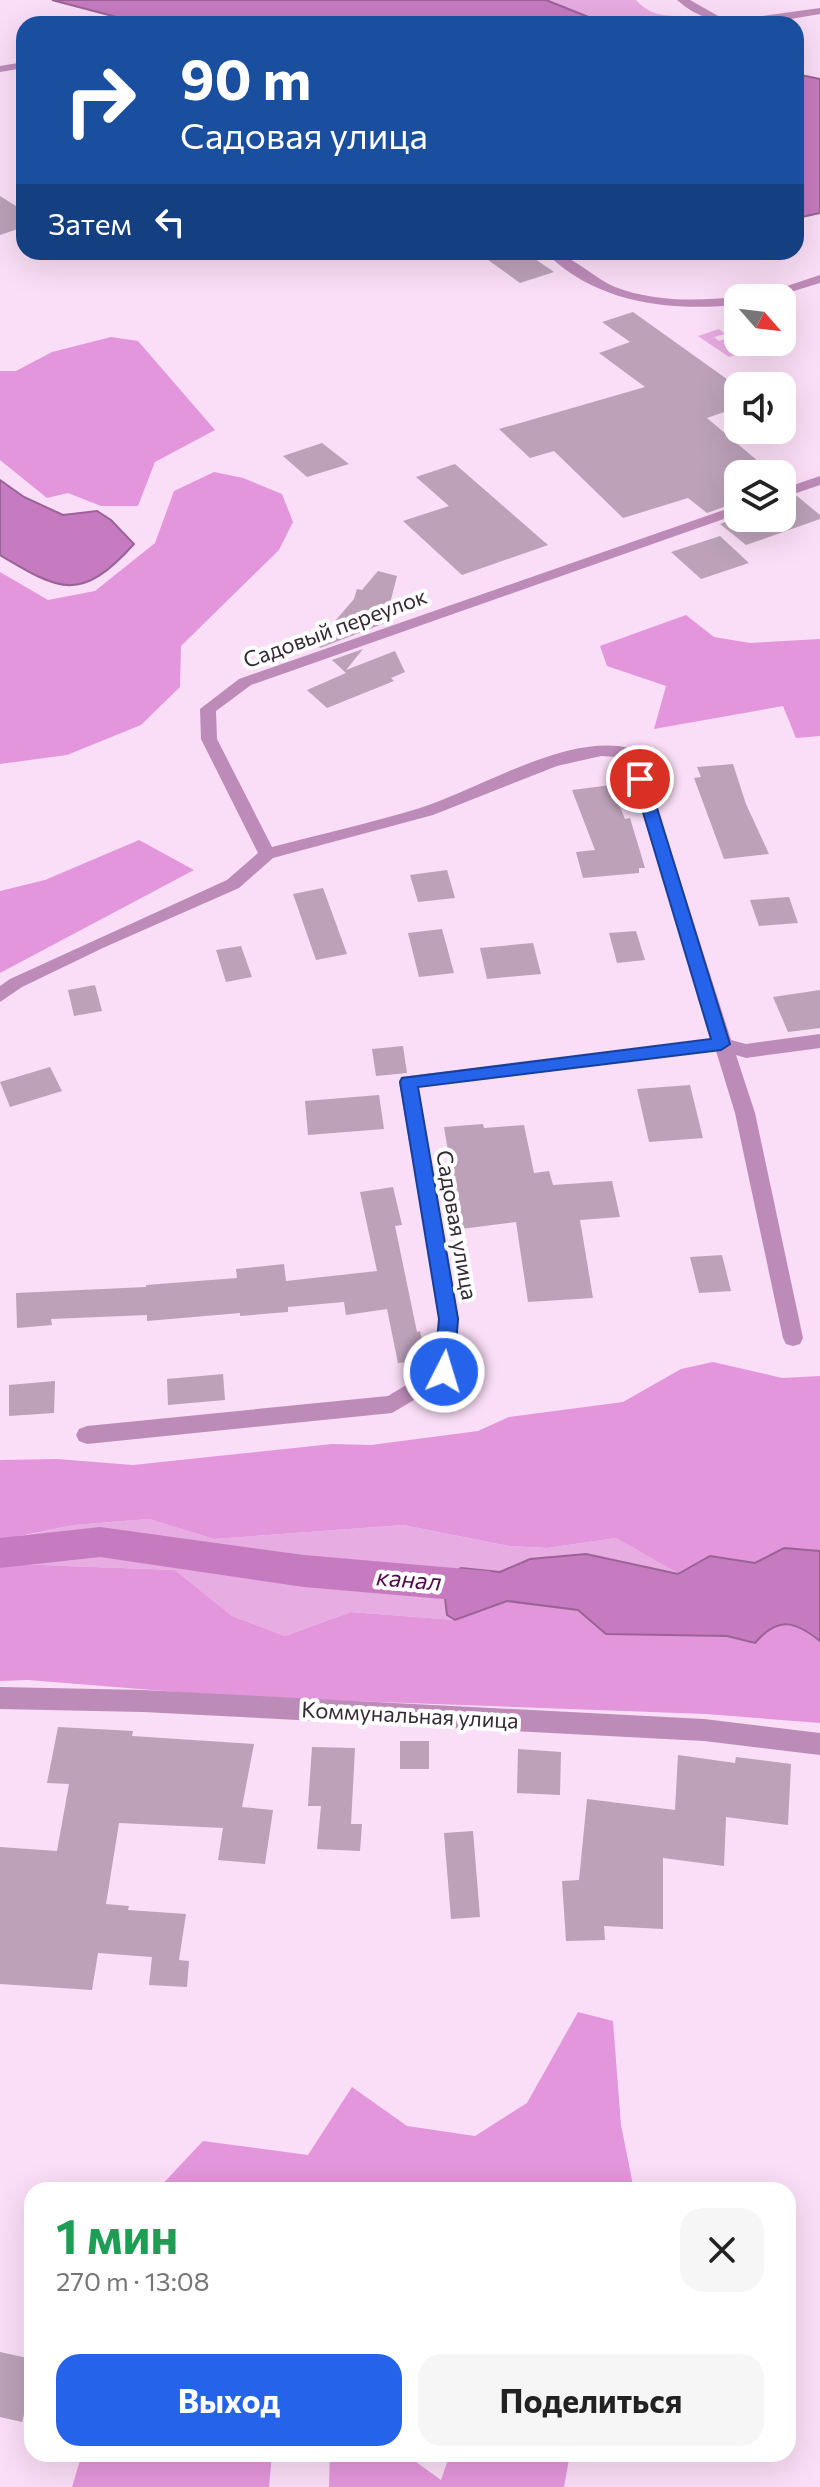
<!DOCTYPE html>
<html lang="ru">
<meta charset="utf-8">
<style>
body{margin:0;font-family:Commissioner,sans-serif;background:#f6f6f6;color:#222;height:100vh;display:flex;flex-direction:column;font-size:30px;white-space:nowrap}
*{box-sizing:border-box;margin:0}
p{font-size:26px;color:#767676}
.icon{flex:none;width:44px;height:44px;fill:none;stroke:currentColor;stroke-width:2;stroke-linecap:round;stroke-linejoin:round}
.map{position:relative;flex:1;overflow:hidden}
.panel{position:absolute;left:24px;top:2182px;width:772px;height:280px;display:flex;flex-direction:column;background:#fff;border-radius:24px;box-shadow:0 8px 32px #0002}
.panel>*{flex:none}
.top-card{position:absolute;left:16px;top:16px;width:788px;height:244px;border-radius:24px;box-shadow:0 8px 32px #0002;background:#1a4fa0;color:#fff;overflow:hidden}
.needle{width:52px;rotate:118deg}
.tools{position:absolute;left:724px;top:284px;display:grid;gap:16px}
.tools a{display:grid;place-items:center;width:72px;height:72px;border-radius:16px;background:#fff;box-shadow:0 8px 32px #0002;font-size:40px}
.pin{position:absolute;display:grid;place-items:center;width:68px;height:68px;color:#fff;margin:-34px;border:4px solid #fff;border-radius:50%;box-shadow:0 2px 8px #0007}
.me{position:absolute;width:88px;margin:-44px;rotate:5deg;stroke-linejoin:round;filter:drop-shadow(0 0 6px #0008)}
.turn{display:flex;align-items:center;gap:28px;height:168px;padding:0 32px;font-size:36px}
.turn .icon{width:104px;height:104px;stroke-width:2.5}
.turn b{display:block;font-size:56px;line-height:68px}
.then{display:flex;align-items:center;height:76px;padding:0 32px;background:#0003;gap:16px;font-size:30px}
.round{display:grid;place-items:center;flex:none;width:84px;height:84px;border-radius:24px;background:#f6f6f6}
.summary{display:flex;align-items:center;justify-content:space-between;height:136px;padding:0 32px}
h1{font-size:48px;font-weight:700;line-height:60px;color:#1e9e55}
.action{display:flex;gap:16px;margin-top:auto;padding:16px 32px}
.action a{flex:1;height:92px;border-radius:24px;background:#2563eb;color:#fff;font-size:32px;font-weight:700;line-height:92px;text-align:center}
.action a+a{background:#f6f6f6;color:#222}
.map>svg:first-child{display:block}
.green{fill:#e7ace1}
.forest{fill:#e396dc}
.water{fill:#c67bc0;stroke:#9a6396;stroke-width:2}
.lines{fill:none;stroke-linecap:round;stroke-linejoin:round}
.canal{fill:#c67bc0;fill-rule:evenodd}
.building{fill:#bca1b9}
.minor{fill:#bd8bb8;fill-rule:evenodd}
.route{fill:#2563eb;stroke:#184099;stroke-width:2}
.labels{text-anchor:middle;stroke-width:8;stroke-linejoin:round;paint-order:stroke}
.street-label{font-size:22px;fill:#342a33;stroke:#fff}
.water-label{font-size:24px;font-style:italic;fill:#500a4e;stroke:#fff}
</style>
<div class="map">
<svg width="820" height="2487" viewBox="0 0 820 2487">
<rect width="100%" height="100%" fill="#faddf6"/>
<g class="green">
<path d="M 546,0 L 636,0 C 656,23 676,11 700,21 L 700,24 L 606,24 Z"/>
<path d="M 719,329 L 725,334 L 714,337 L 719,341 L 730,337 L 751,350 L 729,357 L 698,336 Z"/>
<path d="M 149,1519 L 214,1539 L 403,1525 L 509,1546 L 547,1548 L 616,1538 L 679,1574 L 586,1554 L 530,1559 L 500,1572 L 461,1568 L 447,1615 L 455,1620 L 351,1612 L 285,1636 L 232,1616 L 175,1570 L 13,1564 L 3,1540 L 74,1525 Z"/>
</g>
<g class="forest">
<path d="M 111,337 L 138,341 L 215,430 L 155,462 L 138,506 L 101,506 L 68,493 L 47,498 L 0,460 L 0,371 L 16,371 L 52,352 Z"/>
<path d="M 214,472 L 243,478 L 282,494 L 293,522 L 279,550 L 181,646 L 180,687 L 141,725 L 67,755 L 0,764 L 0,572 L 48,600 L 95,591 L 155,543 L 174,491 Z"/>
<path d="M 686,615 L 714,637 L 750,643 L 820,639 L 820,736 L 796,738 L 783,706 L 654,729 L 666,686 L 607,666 L 600,646 Z"/>
<path d="M 139,840 L 194,870 L 0,973 L 0,891 L 45,880 Z"/>
<path d="M 713,1362 L 782,1378 L 820,1376 L 820,1551 L 784,1548 L 755,1563 L 710,1557 L 679,1574 L 616,1538 L 547,1548 L 509,1546 L 403,1525 L 214,1539 L 149,1519 L 74,1525 L 0,1540 L 0,1460 L 57,1459 L 133,1465 L 332,1444 L 371,1445 L 478,1431 L 509,1417 L 623,1402 L 681,1369 Z"/>
<path d="M 13,1564 L 175,1570 L 232,1616 L 285,1636 L 351,1612 L 455,1620 L 507,1601 L 578,1610 L 607,1634 L 727,1636 L 755,1643 C 778,1616 794,1621 820,1641 L 820,1723 L 706,1714 L 239,1697 L 28,1680 L 0,1681 L 0,1568 Z"/>
<path d="M 578,2012 L 613,2021 L 621,2125 L 634,2190 L 157,2190 L 203,2141 L 308,2155 L 352,2087 L 407,2126 L 475,2136 L 527,2103 Z"/>
<path d="M 82,2454 L 272,2454 L 269,2487 L 72,2487 Z"/>
<path d="M 330,2454 L 405,2454 L 441,2480 L 450,2454 L 570,2454 L 564,2487 L 329,2487 Z"/>
</g>
<g class="water">
<path d="M 52,0 L 546,0 L 606,24 L 143,24 Z"/>
<path d="M 796,74 L 820,79 L 820,213 L 802,217 L 796,222 Z"/>
<path d="M 0,480 L 24,497 L 63,515 L 97,511 L 111,520 L 134,544 C 81,603 60,591 0,555 Z"/>
<path d="M 784,1548 L 820,1551 L 820,1641 C 795,1621 778,1616 755,1643 L 727,1636 L 606,1634 L 578,1610 L 507,1601 L 455,1620 L 447,1615 L 445,1598 L 452,1573 L 461,1568 L 500,1572 L 530,1559 L 586,1554 L 678,1574 L 710,1556 L 755,1563 Z"/>
</g>
<g class="lines">
<path class="canal" d="M 100,1527 L 304,1555 L 489,1571 L 502,1576 L 507,1587 L 502,1598 L 489,1603 L 304,1587 L 100,1557 L 0,1568 L 0,1538 Z"/>
</g>
<g class="building">
<path d="M 0,196 L 24,211 L 24,227 L 0,235 Z"/>
<path d="M 477,252 L 525,252 L 554,272 L 520,283 Z"/>
<path d="M 633,312 L 738,387 L 738,407 L 707,418 L 773,474 L 738,474 L 738,502 L 707,513 L 688,498 L 623,518 L 554,451 L 530,458 L 499,429 L 645,387 L 599,353 L 630,342 L 602,322 Z"/>
<path d="M 322,443 L 349,464 L 307,477 L 283,456 Z"/>
<path d="M 455,464 L 548,545 L 462,575 L 403,521 L 449,506 L 416,477 Z"/>
<path d="M 797,496 L 820,515 L 820,519 L 746,545 L 720,524 L 738,517 L 782,518 L 782,501 Z"/>
<path d="M 720,536 L 749,563 L 701,579 L 671,552 Z"/>
<path d="M 378,571 L 397,576 L 385,623 L 320,648 L 316,643 L 354,599 L 357,589 L 362,590 Z"/>
<path d="M 363,649 L 346,670 L 395,651 L 405,672 L 391,678 L 394,681 L 327,708 L 307,690 L 346,673 L 332,660 Z"/>
<path d="M 733,764 L 746,804 L 769,854 L 724,859 L 694,778 L 701,777 L 697,767 Z"/>
<path d="M 611,785 L 625,819 L 630,818 L 645,868 L 639,868 L 639,873 L 583,878 L 576,852 L 595,850 L 572,790 Z"/>
<path d="M 447,870 L 455,898 L 418,902 L 410,875 Z"/>
<path d="M 323,888 L 347,954 L 316,960 L 293,894 Z"/>
<path d="M 789,897 L 798,923 L 759,926 L 750,900 Z"/>
<path d="M 442,929 L 454,973 L 419,977 L 408,933 Z"/>
<path d="M 636,931 L 645,960 L 617,963 L 609,933 Z"/>
<path d="M 533,943 L 541,974 L 487,979 L 480,948 Z"/>
<path d="M 241,946 L 252,977 L 226,982 L 216,950 Z"/>
<path d="M 95,985 L 102,1011 L 74,1016 L 68,990 Z"/>
<path d="M 820,990 L 820,1028 L 788,1032 L 773,997 Z"/>
<path d="M 403,1046 L 407,1073 L 376,1076 L 372,1049 Z"/>
<path d="M 50,1067 L 62,1091 L 10,1107 L 0,1082 Z"/>
<path d="M 690,1085 L 703,1138 L 649,1142 L 637,1089 Z"/>
<path d="M 379,1095 L 384,1129 L 308,1135 L 305,1101 Z"/>
<path d="M 483,1124 L 484,1128 L 524,1125 L 534,1173 L 549,1171 L 553,1185 L 612,1181 L 620,1217 L 580,1220 L 593,1298 L 528,1302 L 516,1222 L 461,1229 L 444,1127 Z"/>
<path d="M 393,1187 L 402,1225 L 395,1226 L 417,1332 L 420,1331 L 426,1360 L 398,1363 L 387,1309 L 346,1315 L 344,1302 L 288,1307 L 288,1312 L 240,1316 L 240,1313 L 147,1321 L 147,1315 L 51,1319 L 52,1325 L 17,1328 L 16,1293 L 146,1287 L 146,1285 L 237,1278 L 236,1269 L 284,1264 L 286,1281 L 377,1271 L 360,1192 Z"/>
<path d="M 722,1255 L 731,1291 L 699,1293 L 690,1257 Z"/>
<path d="M 223,1374 L 225,1400 L 168,1405 L 167,1379 Z"/>
<path d="M 55,1381 L 54,1413 L 9,1416 L 9,1385 Z"/>
<path d="M 58,1727 L 133,1731 L 132,1736 L 254,1744 L 242,1807 L 273,1810 L 265,1864 L 218,1860 L 223,1828 L 119,1823 L 106,1904 L 129,1906 L 128,1910 L 186,1914 L 179,1960 L 189,1961 L 187,1987 L 149,1985 L 152,1957 L 98,1953 L 92,1990 L 0,1984 L 0,1847 L 57,1851 L 69,1784 L 47,1783 Z"/>
<rect x="400" y="1741" width="29" height="28"/>
<path d="M 312,1747 L 355,1748 L 351,1824 L 362,1824 L 360,1851 L 317,1849 L 321,1806 L 308,1806 Z"/>
<path d="M 518,1749 L 561,1752 L 560,1795 L 517,1793 Z"/>
<path d="M 678,1755 L 735,1763 L 736,1757 L 791,1764 L 788,1825 L 726,1817 L 724,1866 L 663,1858 L 663,1929 L 604,1926 L 605,1940 L 566,1941 L 562,1881 L 579,1880 L 587,1799 L 675,1810 Z"/>
<path d="M 473,1831 L 480,1917 L 451,1919 L 444,1833 Z"/>
<path d="M 0,2352 L 32,2359 L 32,2385 L 22,2422 L 0,2417 Z"/>
</g>
<g class="lines">
<g class="minor">
<path d="M 677,0 L 690,0 L 727,21 L 820,8 L 820,14 C 768,22 721,38 677,0 Z"/>
<path d="M 24,62 L 24,68 L 0,72 L 0,66 Z"/>
<path d="M 545,252 C 571,252 591,277 615,287 C 654,302 697,301 738,297 L 741,298 L 738,298 L 738,305 C 669,311 597,304 545,252 Z"/>
<path d="M 820,275 L 820,283 L 771,298 L 751,298 Z"/>
<path d="M 820,476 L 820,485 L 782,498 L 782,489 Z"/>
<path d="M 738,505 L 738,514 L 251,685 L 216,711 L 217,739 L 272,847 C 321,834 371,823 420,808 C 480,789 566,733 630,748 L 648,779 L 731,1040 L 746,1044 L 820,1034 L 820,1048 L 746,1058 L 736,1055 L 755,1113 L 803,1338 L 800,1344 L 793,1346 L 786,1344 L 783,1338 L 735,1113 L 716,1051 L 418,1087 L 459,1319 L 451,1378 L 392,1413 L 87,1444 L 79,1441 L 76,1435 L 79,1429 L 87,1426 L 388,1396 L 434,1368 L 439,1319 L 399,1082 L 401,1077 L 712,1039 L 632,779 L 619,757 L 601,756 L 557,766 L 433,815 L 273,858 L 239,888 L 105,947 L 22,987 L 0,1002 L 0,986 L 10,979 L 227,880 L 258,853 L 201,739 L 200,709 L 239,679 Z"/>
<path d="M 0,1687 L 143,1690 L 704,1719 L 820,1733 L 820,1755 L 704,1741 L 143,1712 L 0,1709 Z"/>
</g>
</g>
<path class="route" d="M 640,774 L 648,779 L 730,1044 L 721,1050 L 418,1087 L 458,1319 L 454,1372 L 451,1378 L 437,1378 L 434,1372 L 439,1319 L 400,1082 L 402,1078 L 711,1039 L 633,779 Z"/>
<g class="labels">
<g class="street-label">
<text transform="translate(335 628) rotate(-20)" y="8">Садовый переулок</text>
<text transform="translate(457 1225) rotate(80)" y="8">Садовая улица</text>
<text transform="translate(410 1715) rotate(3)" y="8">Коммунальная улица</text>
</g>
<g class="water-label">
<text transform="translate(409 1580) rotate(5)" y="8">канал</text>
</g>
</g>
</svg>
<div class="tools">
<a><svg class="needle" viewBox="-14 -14 28 28"><path d="M0-13l5 13h-10z" fill="#e53935"/><path d="M0 13l5-13h-10z" fill="#767676"/></svg></a>
<a><svg class="icon" aria-label="sound" viewBox="0 0 24 24"><path d="M4 9h4l5-4v14l-5-4H4zM17 9q2 3 0 6"/></svg></a>
<a><svg class="icon" aria-label="layers" viewBox="0 0 24 24"><path d="M12 4l9 5-9 5-9-5zM3 14l9 5 9-5"/></svg></a>
</div>
<div class="pin" style="left:640px;top:779px;background:#d93025"><svg class="icon" aria-label="arrive" viewBox="0 0 24 24"><path d="M6 21V4h12l-3 4 3 4H6"/></svg></div>
<svg class="me" style="left:444px;top:1372px" viewBox="-20 -20 40 40"><circle r="17" fill="#2563eb" stroke="#fff" stroke-width="3"/><path d="M0-11L8 9 0 5-8 9z" fill="#fff"/></svg>
<div class="top-card">
<div class="turn"><svg class="icon" aria-label="right" viewBox="0 0 24 24"><path d="M7 20v-9h11M14 6l5 5-5 5"/></svg><div><b>90 m</b>Садовая улица</div></div>
<div class="then">Затем<svg class="icon" aria-label="left" viewBox="0 0 24 24"><path d="M17 20v-9H6M10 6l-5 5 5 5"/></svg></div>
</div>
<section class="panel">
<div class="summary"><div><h1>1 мин</h1><p>270 m · 13:08</p></div><a class="round"><svg class="icon" aria-label="close" viewBox="0 0 24 24"><path d="M6 6l12 12M18 6L6 18"/></svg></a></div>
<div class="action"><a>Выход</a><a>Поделиться</a></div>
</section>
</div>
